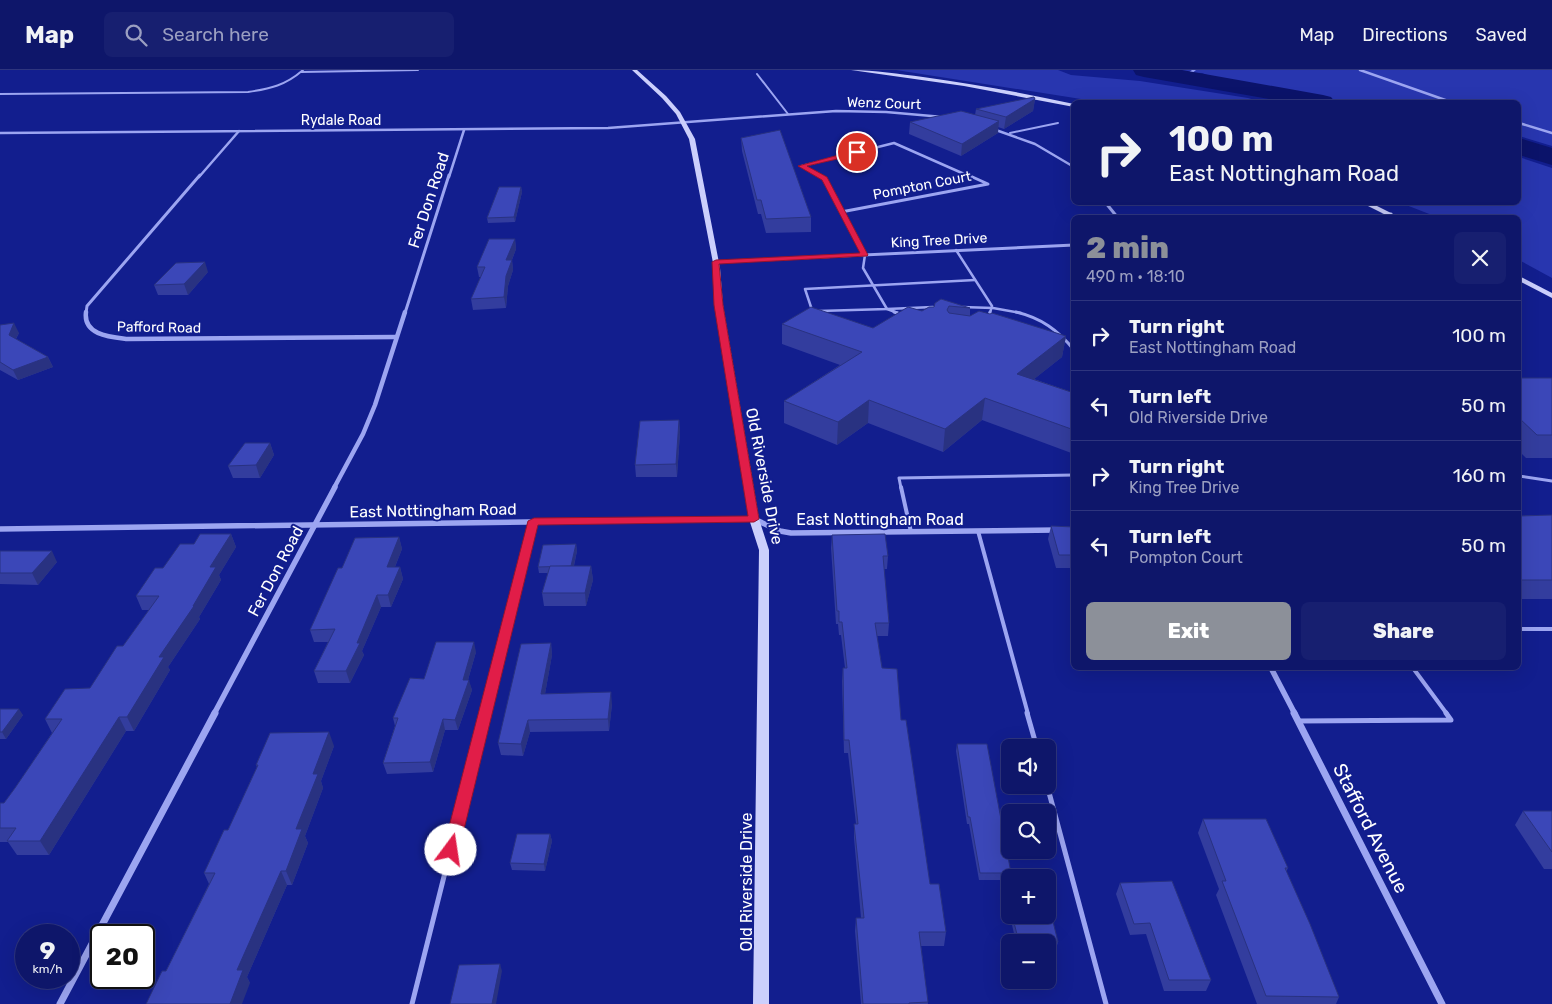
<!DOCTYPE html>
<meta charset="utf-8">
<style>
body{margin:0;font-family:Rubik,sans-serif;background:#171f70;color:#f1f3f6;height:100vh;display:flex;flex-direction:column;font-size:19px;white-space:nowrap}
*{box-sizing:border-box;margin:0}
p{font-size:16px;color:#9b9fc1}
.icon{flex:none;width:28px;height:28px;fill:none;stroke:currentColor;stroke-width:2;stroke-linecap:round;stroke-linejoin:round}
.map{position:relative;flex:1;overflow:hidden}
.details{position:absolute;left:1071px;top:145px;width:450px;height:455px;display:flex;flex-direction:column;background:#0e166a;border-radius:8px;box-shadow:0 5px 20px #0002,0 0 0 1px #2e357e}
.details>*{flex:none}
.banner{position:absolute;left:1071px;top:30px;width:450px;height:105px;border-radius:8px;box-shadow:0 5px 20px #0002,0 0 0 1px #2e357e;background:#0e166a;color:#f1f3f6;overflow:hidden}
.buttons{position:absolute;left:1001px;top:669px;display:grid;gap:10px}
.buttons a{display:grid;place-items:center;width:55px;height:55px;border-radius:8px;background:#0e166a;box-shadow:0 5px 20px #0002,0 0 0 1px #2e357e;font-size:25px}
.speed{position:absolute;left:15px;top:854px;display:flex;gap:10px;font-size:25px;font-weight:700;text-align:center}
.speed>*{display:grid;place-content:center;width:65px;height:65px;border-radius:50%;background:#0e166a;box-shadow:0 5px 20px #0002,0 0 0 1px #2e357e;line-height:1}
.speed small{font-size:12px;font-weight:400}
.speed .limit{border:2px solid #111;border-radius:8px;background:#fff;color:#111}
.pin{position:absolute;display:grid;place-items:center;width:42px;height:42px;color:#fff;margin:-21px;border:2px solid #fff;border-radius:50%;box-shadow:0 1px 5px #0007}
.me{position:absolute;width:55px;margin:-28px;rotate:14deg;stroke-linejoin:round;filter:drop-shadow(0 0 4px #0008)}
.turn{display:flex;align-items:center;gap:18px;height:105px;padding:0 15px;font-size:22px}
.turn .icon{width:65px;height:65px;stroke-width:2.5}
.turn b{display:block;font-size:35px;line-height:42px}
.round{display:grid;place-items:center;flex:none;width:52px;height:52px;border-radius:8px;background:#171f70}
.headline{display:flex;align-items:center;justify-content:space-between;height:85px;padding:0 15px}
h1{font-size:30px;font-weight:800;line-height:38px;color:#8c9099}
.action{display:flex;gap:10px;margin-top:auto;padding:10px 15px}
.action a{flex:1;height:58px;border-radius:8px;background:#8c9099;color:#fff;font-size:20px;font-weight:800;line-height:58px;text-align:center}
.action a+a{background:#171f70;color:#f1f3f6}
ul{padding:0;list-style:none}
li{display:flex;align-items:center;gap:15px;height:70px;padding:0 15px;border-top:1px solid #2e357e}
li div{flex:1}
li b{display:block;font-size:19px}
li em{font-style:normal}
header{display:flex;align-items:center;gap:30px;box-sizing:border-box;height:70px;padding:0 25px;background:#0e166a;border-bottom:1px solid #2e357e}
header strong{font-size:24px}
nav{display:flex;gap:28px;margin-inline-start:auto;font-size:18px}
.search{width:350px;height:45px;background:#171f70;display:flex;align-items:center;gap:12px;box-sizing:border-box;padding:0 18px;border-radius:8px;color:#9b9fc1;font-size:19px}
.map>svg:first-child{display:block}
.green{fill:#2836af}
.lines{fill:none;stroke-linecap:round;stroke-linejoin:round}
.stream{fill:#8e9af5;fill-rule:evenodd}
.river{fill:#0b136a;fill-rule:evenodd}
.lane-far4{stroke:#9ca5f1;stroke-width:2}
.lane-far3{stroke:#9ca5f1;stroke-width:2.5}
.lane-far2{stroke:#9ca5f1;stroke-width:3}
.lane-far1{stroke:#9ca5f1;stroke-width:4}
.lane{stroke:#9ca5f1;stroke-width:5}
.street-far4{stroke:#9ca5f1;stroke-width:2.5}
.street-far3{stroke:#9ca5f1;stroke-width:3}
.street-far2{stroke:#9ca5f1;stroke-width:4.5}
.street-far1{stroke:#9ca5f1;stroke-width:5.5}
.street{stroke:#9ca5f1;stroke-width:7}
.secondary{fill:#cbcffc;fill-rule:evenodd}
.wall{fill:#333d9e}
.shaded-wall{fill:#293281}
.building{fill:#3b47b8;stroke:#293281}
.route{fill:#e11d48;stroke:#92132f}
.labels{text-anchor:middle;stroke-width:4;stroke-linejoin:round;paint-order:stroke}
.far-street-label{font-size:14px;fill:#fff;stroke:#121e8e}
.street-label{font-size:16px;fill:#fff;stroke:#121e8e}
.near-street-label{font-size:19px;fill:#fff;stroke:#121e8e}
</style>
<header>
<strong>Map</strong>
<div class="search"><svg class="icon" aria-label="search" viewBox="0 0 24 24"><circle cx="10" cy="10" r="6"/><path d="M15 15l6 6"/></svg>Search here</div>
<nav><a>Map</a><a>Directions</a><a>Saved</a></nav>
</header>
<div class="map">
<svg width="1552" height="934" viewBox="0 0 1552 934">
<rect width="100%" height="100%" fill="#121e8e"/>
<g class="green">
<path d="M 896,0 L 1058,0 L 1071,5 L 1140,11 L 1248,28 L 1262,32 L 1100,32 Z"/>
<path d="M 1158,0 L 1552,0 L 1552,76 L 1519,66 L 1519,32 L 1320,32 L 1314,30 L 1311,25 L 1285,19 L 1257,19 L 1228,13 L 1202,3 L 1161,2 Z"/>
<path d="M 1519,87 L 1552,98 L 1552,208 L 1519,190 L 1519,148 L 1437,147 L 1401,133 L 1519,132 Z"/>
</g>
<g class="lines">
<path class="stream" d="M 1192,0 L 1196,0 L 1186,8 L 1184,8 L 1184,6 Z"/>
<g class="river">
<path d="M 1133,0 L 1182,0 L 1323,25 L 1331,27 L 1335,32 L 1286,32 L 1144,7 L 1136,5 Z"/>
<path d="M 1519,68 L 1552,78 L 1552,95 L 1519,85 Z"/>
</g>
<g class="lane-far4">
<path d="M 301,2 L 418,0"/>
<path d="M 757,4 L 788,44"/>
<path d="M 0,24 L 248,22 C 270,19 286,15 303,0"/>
<path d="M 1010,63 L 1058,53"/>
</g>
<g class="lane-far3">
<path d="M 956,180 L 992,236 L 990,243"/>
<path d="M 962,237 L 993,238 L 1021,243"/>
<path d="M 812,240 L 805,219 L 975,210"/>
<path d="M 819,241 L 887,239 L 863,198 L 865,185"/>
<path d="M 898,243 L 887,239 L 933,237"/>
</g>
<g class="lane-far2">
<path d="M 894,242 L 903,245"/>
<path d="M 1016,242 C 1041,248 1058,260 1074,280"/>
<path d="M 988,249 L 990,242"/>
<path d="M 1519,406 L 1552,411"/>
<path d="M 901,418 L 899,408 L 1074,405"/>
</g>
<g class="lane-far1">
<path d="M 901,417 L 911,462"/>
<path d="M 978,461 L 1028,644"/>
<path d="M 1519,559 L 1552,559"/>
<path d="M 1413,598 L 1447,644"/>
<path d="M 485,644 L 533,451"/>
</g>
<g class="lane">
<path d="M 1027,643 L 1037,678"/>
<path d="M 1298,651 L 1451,650 L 1446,643"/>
<path d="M 1047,715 L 1106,934"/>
<path d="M 412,934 L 485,643"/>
</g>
<g class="street-far4">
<path d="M 1360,0 L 1451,32"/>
<path d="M 1519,53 L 1552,63"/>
<path d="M 993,59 L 1035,74 L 1074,97"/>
<path d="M 0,63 L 608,58 L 836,41 L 886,42 L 943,47"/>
<path d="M 199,107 L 239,61"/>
<path d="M 449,107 L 464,60"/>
<path d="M 822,107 L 802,96 L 894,73 L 971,107"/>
</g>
<g class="street-far3">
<path d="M 820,105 L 825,108 L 841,142 L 988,114 L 968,105"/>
<path d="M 1105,132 L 1118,148"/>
<path d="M 841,142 L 865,185"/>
<path d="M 1365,148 L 1391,144"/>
<path d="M 716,192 L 1074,175"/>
<path d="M 86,243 L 87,236 L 200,105"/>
<path d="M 405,243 L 449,105"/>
</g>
<g class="street-far2">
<path d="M 86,242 C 83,265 110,267 127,269 L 396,267"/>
<path d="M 334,418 L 363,364 L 375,335 L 405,242"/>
</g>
<g class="street-far1">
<path d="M 0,459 L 754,449 L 780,461 L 791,463 L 1057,460"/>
<path d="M 1271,598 L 1295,644"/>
<path d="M 214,644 L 335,417"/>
</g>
<g class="street">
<path d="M 1294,643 L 1442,934"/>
<path d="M 60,934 L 215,643"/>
</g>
<g class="secondary">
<path d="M 632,0 L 637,0 L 666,26 L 680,42 L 695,69 L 720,198 L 723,235 L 759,449 L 769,480 L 769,934 L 753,934 L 759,480 L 749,449 L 715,235 L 714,198 L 689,69 L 676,44 L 662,28 Z"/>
<path d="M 851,0 C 875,0 899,4 923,7 C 974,14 1024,23 1074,34 L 1074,37 L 964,16 Z"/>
<path d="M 1360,132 L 1369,132 L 1401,148 L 1392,148 Z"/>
<path d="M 1519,206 L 1552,223 L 1552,228 L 1519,211 Z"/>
</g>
</g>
<g class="wall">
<path d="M 1035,29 L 1033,41 L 1004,59 L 998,57 L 998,63 L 961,86 L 909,64 L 910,52 L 975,45 L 976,39 Z"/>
<path d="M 741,68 L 811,147 L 811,162 L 766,163 L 761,144 L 758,144 L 742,81 Z"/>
<path d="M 521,117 L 522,122 L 515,152 L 488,153 L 487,148 Z"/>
<path d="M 515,169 L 516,179 L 512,190 L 513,200 L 508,216 L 506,238 L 473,240 L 471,229 L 481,207 L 479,207 L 477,197 Z"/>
<path d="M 208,202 L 188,225 L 158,225 L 154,215 Z"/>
<path d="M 935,233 L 970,238 L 970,246 L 1066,266 L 1062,287 L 1034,309 L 1074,323 L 1074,384 L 982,350 L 943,382 L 868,353 L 837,375 L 784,353 L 784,331 L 840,295 L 782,274 L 782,254 L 873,258 L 934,237 Z"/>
<path d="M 0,255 L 19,263 L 16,269 L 48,287 L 53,297 L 18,310 L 0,300 Z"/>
<path d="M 1519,308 L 1552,308 L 1552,388 L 1526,388 L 1519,381 Z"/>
<path d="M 679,350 L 680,362 L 677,407 L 636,407 L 635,395 Z"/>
<path d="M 270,373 L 274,385 L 260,408 L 233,408 L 228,396 Z"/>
<path d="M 1552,445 L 1552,529 L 1519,529 L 1519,446 Z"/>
<path d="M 1051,456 L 1074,457 L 1074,498 L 1056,498 L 1048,469 Z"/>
<path d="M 231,464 L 236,477 L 219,505 L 221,510 L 199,547 L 200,549 L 168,597 L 170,600 L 134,661 L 126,661 L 49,785 L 17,785 L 8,772 L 0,772 L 0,733 L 4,733 L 15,718 L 52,663 L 45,649 L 90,618 L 123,576 L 149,540 L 142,540 L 136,526 L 163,498 L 194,474 Z"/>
<path d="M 832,465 L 888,486 L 887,499 L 884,499 L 889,553 L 888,566 L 877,566 L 882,598 L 901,650 L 930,814 L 946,862 L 944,876 L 921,876 L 928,934 L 861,934 L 855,861 L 856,848 L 861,848 L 854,768 L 854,754 L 856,754 L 848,683 L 844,683 L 842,611 L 843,598 L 845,598 L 841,565 L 839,565 L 838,554 L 836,554 L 831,478 Z"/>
<path d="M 399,467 L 402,479 L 395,497 L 400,497 L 403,509 L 391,537 L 381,537 L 362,581 L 364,585 L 350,613 L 318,613 L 314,601 L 328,572 L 314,572 L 310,560 L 342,498 Z"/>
<path d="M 576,474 L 577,481 L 574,496 L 591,496 L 593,510 L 586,536 L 544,536 L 542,523 L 548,503 L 539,503 L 538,497 Z"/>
<path d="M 0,481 L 57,492 L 38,515 L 0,514 Z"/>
<path d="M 551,573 L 552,585 L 545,624 L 612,634 L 609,661 L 530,662 L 523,686 L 501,685 L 498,673 Z"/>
<path d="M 476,582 L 468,610 L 472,620 L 458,660 L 445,660 L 433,702 L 387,704 L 383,693 L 395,656 L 393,648 L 424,609 Z"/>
<path d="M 0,639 L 23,645 L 6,669 L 0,669 Z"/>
<path d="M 957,674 L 1011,803 L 1009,810 L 979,810 L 969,754 L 967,754 L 956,681 Z"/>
<path d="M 334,676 L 321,711 L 323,718 L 305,766 L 308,773 L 292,815 L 287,815 L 247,907 L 250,913 L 166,901 L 209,814 L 204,803 L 228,760 L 257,697 L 256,695 Z"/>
<path d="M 1523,741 L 1552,741 L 1552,799 L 1544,799 L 1515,755 Z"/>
<path d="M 1203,749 L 1288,798 L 1286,802 L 1339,927 L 1336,934 L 1257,934 L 1216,825 L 1219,819 L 1198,763 Z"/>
<path d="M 550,764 L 552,771 L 545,801 L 512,800 L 510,793 Z"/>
<path d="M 1120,813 L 1211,910 L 1206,921 L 1164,921 L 1146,864 L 1130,865 L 1116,824 Z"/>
<path d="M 1009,831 L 1010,831 L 1010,845 L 1048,845 L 1058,872 L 1056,879 L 1048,880 L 1048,872 L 1016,872 L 1008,838 Z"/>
</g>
<g class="shaded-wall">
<path d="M 1035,29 L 1033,41 L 1004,59 L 1006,47 Z"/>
<path d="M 999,51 L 998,63 L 961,86 L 962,74 Z"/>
<path d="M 521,117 L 522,122 L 515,152 L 514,147 Z"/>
<path d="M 515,169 L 516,179 L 508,200 L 506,190 Z"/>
<path d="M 512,190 L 513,200 L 508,216 L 506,238 L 504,227 L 506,206 Z"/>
<path d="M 205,192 L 208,202 L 188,225 L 184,214 Z"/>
<path d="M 14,253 L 19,263 L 13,274 L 9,265 Z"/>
<path d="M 1066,266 L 1062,287 L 1014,325 L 1017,304 Z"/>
<path d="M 48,287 L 53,297 L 18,310 L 13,300 Z"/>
<path d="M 985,328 L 982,350 L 943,382 L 945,359 Z"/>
<path d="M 869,330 L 868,353 L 837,375 L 838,352 Z"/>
<path d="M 679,350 L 680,362 L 677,407 L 676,394 Z"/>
<path d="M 270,373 L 274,385 L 260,408 L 256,395 Z"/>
<path d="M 231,464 L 236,477 L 219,505 L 221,510 L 199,547 L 200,549 L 168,597 L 170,600 L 134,661 L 127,647 L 159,587 L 193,536 L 210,497 Z"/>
<path d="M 399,467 L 402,479 L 390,509 L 387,497 Z"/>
<path d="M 576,474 L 577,481 L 572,503 L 571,496 Z"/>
<path d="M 52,481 L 57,492 L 38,515 L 32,503 Z"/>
<path d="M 591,496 L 593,510 L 586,536 L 585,523 Z"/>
<path d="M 400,497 L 403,509 L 391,537 L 388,525 Z"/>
<path d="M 377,525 L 381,537 L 362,581 L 364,585 L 350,613 L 346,601 L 357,573 Z"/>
<path d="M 474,572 L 476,582 L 465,620 L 463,610 Z"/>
<path d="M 551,573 L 552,585 L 543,635 L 541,624 Z"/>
<path d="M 469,610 L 472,620 L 458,660 L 455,650 Z"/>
<path d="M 611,622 L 612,634 L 609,661 L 608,649 Z"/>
<path d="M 19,639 L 23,645 L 6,669 L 2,662 Z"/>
<path d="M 119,647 L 126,661 L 49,785 L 40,771 Z"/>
<path d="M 443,649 L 445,660 L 433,702 L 430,692 Z"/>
<path d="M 528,650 L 530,662 L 523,686 L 521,674 Z"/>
<path d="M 329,662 L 334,676 L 321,711 L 323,718 L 305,766 L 308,773 L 292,815 L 286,801 L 296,759 L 313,704 Z"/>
<path d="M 550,764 L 552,771 L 545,801 L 544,794 Z"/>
<path d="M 281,801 L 287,815 L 247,907 L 250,913 L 242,934 L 230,934 L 237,900 Z"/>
<path d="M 500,894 L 502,901 L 496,934 L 492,934 Z"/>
</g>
<g class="building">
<path d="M 1034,27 L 1035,29 L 1006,47 L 976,39 Z"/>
<path d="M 961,41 L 999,51 L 962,74 L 910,52 Z"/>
<path d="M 780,60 L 811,147 L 766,149 L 761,130 L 757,130 L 741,68 Z"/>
<path d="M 499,117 L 521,117 L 514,147 L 487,148 Z"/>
<path d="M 489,169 L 515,169 L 506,190 L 512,190 L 506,206 L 504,227 L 471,229 L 485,197 L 477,197 Z"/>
<path d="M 205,192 L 184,214 L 154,215 L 176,193 Z"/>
<path d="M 941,229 L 970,238 L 949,236 L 947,240 L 949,243 L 970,246 L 979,241 L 990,244 L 992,243 L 1066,266 L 1017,304 L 1074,323 L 1074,360 L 985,328 L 945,359 L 869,330 L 838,352 L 784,331 L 862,282 L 782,254 L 811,237 L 873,258 L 908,237 L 922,241 L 929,237 L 934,237 L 935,233 Z"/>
<path d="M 14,253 L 9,265 L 48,287 L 13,300 L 0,292 L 0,255 Z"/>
<path d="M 1519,308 L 1552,308 L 1552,365 L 1537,365 L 1519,348 Z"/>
<path d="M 679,350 L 676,394 L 635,395 L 640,351 Z"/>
<path d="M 245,373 L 270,373 L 256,395 L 228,396 Z"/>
<path d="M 1552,445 L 1552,510 L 1519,510 L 1519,446 Z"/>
<path d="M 1051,456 L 1074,457 L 1074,485 L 1059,485 Z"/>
<path d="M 200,464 L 231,464 L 210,497 L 216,497 L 193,536 L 194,536 L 159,587 L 164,587 L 127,647 L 119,647 L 40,771 L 7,771 L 16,758 L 0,758 L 0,733 L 4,733 L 15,718 L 62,649 L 45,649 L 65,619 L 90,618 L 117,576 L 123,576 L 159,526 L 136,526 L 155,498 L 163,498 L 180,474 L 194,474 Z"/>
<path d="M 885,464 L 888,486 L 883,486 L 889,553 L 875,553 L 882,598 L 897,599 L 901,650 L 906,650 L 930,814 L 939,814 L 946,862 L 919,862 L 928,932 L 909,933 L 909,934 L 863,934 L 856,848 L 864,848 L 854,754 L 858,754 L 849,670 L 844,670 L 843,598 L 847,598 L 842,552 L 839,552 L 839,541 L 837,541 L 832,465 Z"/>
<path d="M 399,467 L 387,497 L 400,497 L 388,525 L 377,525 L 357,573 L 360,573 L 346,601 L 314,601 L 335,559 L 310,560 L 338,498 L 342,498 L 355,468 Z"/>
<path d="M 576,474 L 571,496 L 538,497 L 543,475 Z"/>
<path d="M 0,481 L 52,481 L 32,503 L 0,503 Z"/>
<path d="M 550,496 L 591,496 L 585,523 L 542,523 Z"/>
<path d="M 436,572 L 474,572 L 463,610 L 469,610 L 455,650 L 443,649 L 430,692 L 383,693 L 398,648 L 393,648 L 410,608 L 424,609 Z"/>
<path d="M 551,573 L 541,624 L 611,622 L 608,649 L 528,650 L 521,674 L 498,673 L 521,574 Z"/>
<path d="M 0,639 L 19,639 L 2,662 L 0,662 Z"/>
<path d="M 329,662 L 313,704 L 318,704 L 296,759 L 302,759 L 286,801 L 281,801 L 237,900 L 243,900 L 230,934 L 146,934 L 162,901 L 166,901 L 215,803 L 204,803 L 224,760 L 228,760 L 258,695 L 256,695 L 270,663 Z"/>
<path d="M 957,674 L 987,674 L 1011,803 L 980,803 L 970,747 L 968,747 Z"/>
<path d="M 1523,741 L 1552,741 L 1552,782 Z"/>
<path d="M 1203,749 L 1266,749 L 1288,798 L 1285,798 L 1310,854 L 1339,927 L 1266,926 L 1222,811 L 1226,811 Z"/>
<path d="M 517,764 L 550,764 L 544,794 L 510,793 Z"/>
<path d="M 1172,811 L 1211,910 L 1169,910 L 1150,853 L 1134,854 L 1120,813 Z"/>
<path d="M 1048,831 L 1058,872 L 1019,872 L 1012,845 L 1048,845 Z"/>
<path d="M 500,894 L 492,934 L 450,934 L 459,895 Z"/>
</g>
<path class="route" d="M 857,80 L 859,84 L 807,96 L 827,107 L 868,185 L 867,186 L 719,194 L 723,235 L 759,449 L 754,452 L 538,455 L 459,780 L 456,784 L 451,786 L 445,784 L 443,780 L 528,451 L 534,448 L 748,446 L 714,235 L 712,192 L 716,190 L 860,183 L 822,110 L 798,96 Z"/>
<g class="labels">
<g class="far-street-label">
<text transform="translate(884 33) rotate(2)" y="5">Wenz Court</text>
<text x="341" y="55">Rydale Road</text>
<text transform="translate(922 115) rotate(-11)" y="5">Pompton Court</text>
<text transform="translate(939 170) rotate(-3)" y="5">King Tree Drive</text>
<text transform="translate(159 257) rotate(1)" y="5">Pafford Road</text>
</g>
<g class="street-label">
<text transform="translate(428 130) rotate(-72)" y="6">Fer Don Road</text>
<text transform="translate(765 406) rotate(79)" y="6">Old Riverside Drive</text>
<text transform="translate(433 440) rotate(-1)" y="6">East Nottingham Road</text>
<text x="880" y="455">East Nottingham Road</text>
<text transform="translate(275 501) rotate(-62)" y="6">Fer Don Road</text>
<text transform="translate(746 812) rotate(-90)" y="6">Old Riverside Drive</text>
</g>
<g class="near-street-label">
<text transform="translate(1371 758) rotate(63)" y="7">Stafford Avenue</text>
</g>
</g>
</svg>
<div class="buttons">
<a><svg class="icon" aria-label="sound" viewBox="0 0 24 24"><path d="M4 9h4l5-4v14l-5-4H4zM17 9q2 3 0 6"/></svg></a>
<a><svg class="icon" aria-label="search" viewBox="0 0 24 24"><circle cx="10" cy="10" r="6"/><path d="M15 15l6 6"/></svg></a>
<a>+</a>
<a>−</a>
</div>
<div class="speed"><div>9<small>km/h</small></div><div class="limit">20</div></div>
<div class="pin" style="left:857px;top:82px;background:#d93025"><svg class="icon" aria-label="arrive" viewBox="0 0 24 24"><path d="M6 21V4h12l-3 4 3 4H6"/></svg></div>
<svg class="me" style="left:451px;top:780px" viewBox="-20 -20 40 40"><circle r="19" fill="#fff"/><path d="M0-13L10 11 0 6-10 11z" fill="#e11d48"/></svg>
<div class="banner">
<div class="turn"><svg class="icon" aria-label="right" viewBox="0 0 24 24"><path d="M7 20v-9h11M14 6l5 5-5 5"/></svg><div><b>100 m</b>East Nottingham Road</div></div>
</div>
<section class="details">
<div class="headline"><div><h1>2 min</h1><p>490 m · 18:10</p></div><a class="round"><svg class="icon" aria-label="close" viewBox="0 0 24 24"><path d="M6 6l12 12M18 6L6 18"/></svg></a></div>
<ul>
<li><svg class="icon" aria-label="right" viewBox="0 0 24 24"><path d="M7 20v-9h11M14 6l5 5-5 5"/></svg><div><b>Turn right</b><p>East Nottingham Road</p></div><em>100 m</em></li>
<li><svg class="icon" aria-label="left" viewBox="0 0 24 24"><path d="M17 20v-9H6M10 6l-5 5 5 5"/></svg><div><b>Turn left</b><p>Old Riverside Drive</p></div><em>50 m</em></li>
<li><svg class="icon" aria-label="right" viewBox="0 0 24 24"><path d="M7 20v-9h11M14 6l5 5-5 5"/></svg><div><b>Turn right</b><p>King Tree Drive</p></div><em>160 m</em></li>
<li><svg class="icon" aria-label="left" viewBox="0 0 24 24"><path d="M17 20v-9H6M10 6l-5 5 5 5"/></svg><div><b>Turn left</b><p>Pompton Court</p></div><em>50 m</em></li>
</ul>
<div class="action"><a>Exit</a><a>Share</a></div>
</section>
</div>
